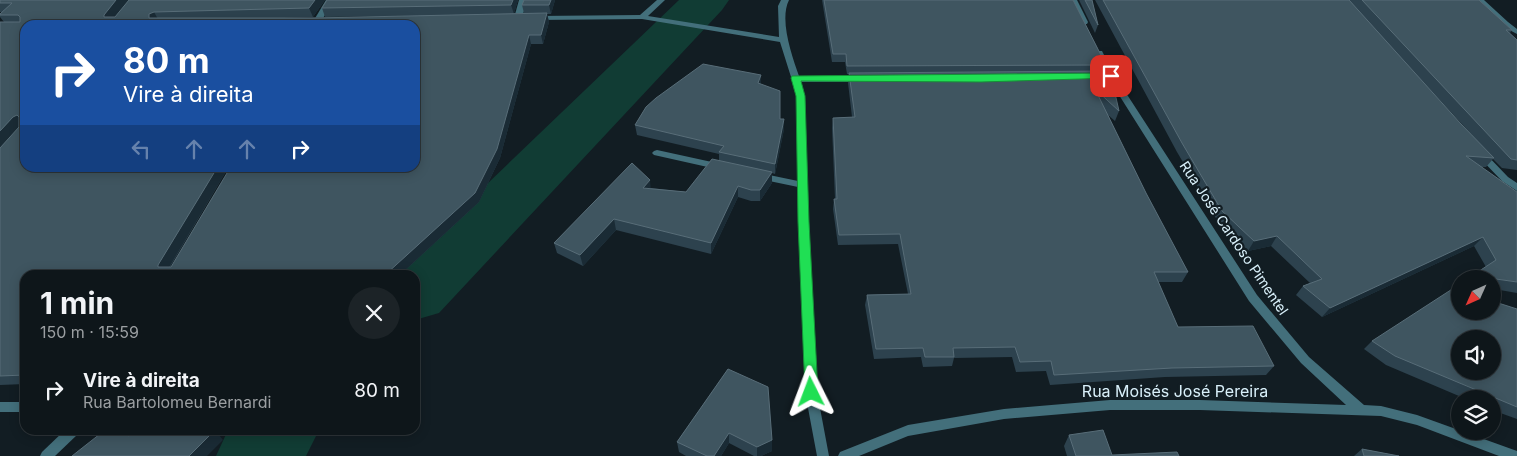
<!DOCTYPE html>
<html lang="pt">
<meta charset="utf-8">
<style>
body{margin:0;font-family:Inter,sans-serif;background:#1c2327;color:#f1f3f6;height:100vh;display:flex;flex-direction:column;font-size:19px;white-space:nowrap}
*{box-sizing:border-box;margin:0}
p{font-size:16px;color:#9b9fa2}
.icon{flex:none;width:28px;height:28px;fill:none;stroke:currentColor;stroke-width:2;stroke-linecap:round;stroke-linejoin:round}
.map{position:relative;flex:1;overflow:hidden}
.drawer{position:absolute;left:20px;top:270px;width:400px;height:165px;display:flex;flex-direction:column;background:#0e161a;border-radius:15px;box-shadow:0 2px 12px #0003,0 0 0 1px #2e3539}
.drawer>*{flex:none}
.guide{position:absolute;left:20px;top:20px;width:400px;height:152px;border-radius:15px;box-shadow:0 2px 12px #0003,0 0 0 1px #2e3539;background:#1a4fa0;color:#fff;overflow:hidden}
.needle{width:32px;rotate:225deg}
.controls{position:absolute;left:1451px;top:270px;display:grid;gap:10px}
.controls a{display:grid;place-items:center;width:50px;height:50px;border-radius:50%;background:#0e161a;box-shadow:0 2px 12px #0003,0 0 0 1px #2e3539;font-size:25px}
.pin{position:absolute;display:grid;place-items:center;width:42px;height:42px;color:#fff;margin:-21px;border-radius:10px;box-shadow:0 2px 8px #0006}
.me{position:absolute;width:55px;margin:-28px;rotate:357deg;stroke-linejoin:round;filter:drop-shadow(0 0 4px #0008)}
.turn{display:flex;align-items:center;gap:18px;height:105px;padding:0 20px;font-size:22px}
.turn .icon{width:65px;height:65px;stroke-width:2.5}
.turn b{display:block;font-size:35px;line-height:42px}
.lanes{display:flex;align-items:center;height:48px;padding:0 20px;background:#0003;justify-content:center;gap:25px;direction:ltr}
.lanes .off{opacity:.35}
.round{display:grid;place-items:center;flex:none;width:52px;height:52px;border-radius:26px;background:#1c2327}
.summary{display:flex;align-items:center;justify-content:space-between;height:85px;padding:0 20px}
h1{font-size:30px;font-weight:700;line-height:38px}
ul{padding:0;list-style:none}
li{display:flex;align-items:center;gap:15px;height:70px;padding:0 20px}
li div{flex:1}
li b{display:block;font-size:19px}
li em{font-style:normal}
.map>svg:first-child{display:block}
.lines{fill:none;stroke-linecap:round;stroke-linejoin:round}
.river{fill:#113c34;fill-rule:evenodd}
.street{fill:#436f7b;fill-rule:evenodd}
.wall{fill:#2d424e;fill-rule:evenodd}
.shaded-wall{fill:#1a2b35}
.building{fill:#3f5560;stroke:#586d78;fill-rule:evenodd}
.route{fill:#20df54;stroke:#159137}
.labels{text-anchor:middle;stroke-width:4.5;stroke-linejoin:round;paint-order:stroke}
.street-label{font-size:14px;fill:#d9f0fa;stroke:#121d23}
.near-street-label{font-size:16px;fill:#d9f0fa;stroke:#121d23}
</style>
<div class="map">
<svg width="1517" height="456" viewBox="0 0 1517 456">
<rect width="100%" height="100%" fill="#121d23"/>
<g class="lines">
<g class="river">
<path d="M 679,0 L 729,0 L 722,10 L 439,313 L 415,320 L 415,275 L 392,275 Z"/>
<path d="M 319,430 L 306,456 L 216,456 L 228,430 Z"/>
</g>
<g class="street">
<path d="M 326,0 L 334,0 L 319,25 L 311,25 Z"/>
<path d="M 519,0 L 527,0 L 522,18 L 518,20 L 514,18 Z"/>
<path d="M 657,0 L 665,0 L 648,16 L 779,37 L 778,6 L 781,0 L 789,0 C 779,20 792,56 799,76 L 862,76 L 866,79 L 862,82 L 801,82 L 805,96 L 808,222 L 817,392 L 829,456 L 817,456 L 805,392 L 798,187 L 760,179 L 755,176 L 760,173 L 798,181 L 797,96 L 780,42 L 642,19 L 536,20 L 532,18 L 536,16 L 640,15 Z"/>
<path d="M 1069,0 L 1077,0 L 1088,22 L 1087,24 L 1081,24 Z"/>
<path d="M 1476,0 L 1484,0 L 1508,22 L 1517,29 L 1517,34 L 1502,26 Z"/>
<path d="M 1096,51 L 1102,51 L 1103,53 L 1115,76 L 1257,295 L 1309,357 L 1364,405 L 1381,406 L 1417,415 L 1517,451 L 1517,456 L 1499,456 L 1417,425 L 1381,416 L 1200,410 L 1110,410 L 1004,419 L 908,436 L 859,456 L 838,456 L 840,452 L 908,425 L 1004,409 L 1110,400 L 1200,400 L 1346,405 L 1301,363 L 1249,301 L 1107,76 L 1095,53 Z"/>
<path d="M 657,150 L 721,164 L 726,167 L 721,170 L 654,155 L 652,153 L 654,151 Z"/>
<path d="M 1481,151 L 1484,152 L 1508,177 L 1517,183 L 1517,191 L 1502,181 L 1478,156 L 1476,154 Z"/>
<rect x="0" y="402" width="25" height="10"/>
<path d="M 65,430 L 80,430 L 78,434 L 55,456 L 40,456 L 42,452 Z"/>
</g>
</g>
<g class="wall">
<path d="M 0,0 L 325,0 L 313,17 L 283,18 L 407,16 L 325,17 L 322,8 L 327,0 L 518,0 L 514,13 L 524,13 L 522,5 L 555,0 L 551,14 L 547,14 L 549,22 L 543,44 L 531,44 L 500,158 L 479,202 L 400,275 L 25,275 L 25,384 L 0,385 L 0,22 L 4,22 L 0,17 L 0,14 L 2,12 L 0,12 ZM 415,25 L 171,267 L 170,267 L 228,168 L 25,168 Z"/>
<path d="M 822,0 L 1073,0 L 1106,65 L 1103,71 L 1119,111 L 1115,121 L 1108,115 L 1146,193 L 1188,272 L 1182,282 L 1158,282 L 1178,327 L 1274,366 L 1266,375 L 1165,377 L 1050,385 L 1046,371 L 1016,372 L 1012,357 L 954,358 L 952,366 L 923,367 L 921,357 L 874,359 L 865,305 L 867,295 L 908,294 L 898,244 L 838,245 L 833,209 L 834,199 L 835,199 L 832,128 L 833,118 L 852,117 L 848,83 L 849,74 L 847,74 L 845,62 L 832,62 Z"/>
<path d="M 1079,0 L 1092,0 L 1098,25 L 1095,33 Z"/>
<path d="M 1095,0 L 1479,0 L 1512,30 L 1510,33 L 1517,40 L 1517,170 L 1502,168 L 1493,159 L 1486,167 L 1481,167 L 1517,192 L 1517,293 L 1494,289 L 1486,267 L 1474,246 L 1322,317 L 1296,295 L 1303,286 L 1310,283 L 1271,246 L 1248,251 L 1217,220 L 1177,152 ZM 1408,66 L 1472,135 L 1461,124 Z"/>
<path d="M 761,84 L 780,119 L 784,129 L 775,174 L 772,173 L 772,183 L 760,201 L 751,201 L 738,197 L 711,254 L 616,230 L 583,266 L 557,253 L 554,243 L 651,188 L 686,192 L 719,161 L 719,154 L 637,135 L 635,125 Z"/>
<path d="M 1517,309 L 1517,419 L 1492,410 L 1492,399 L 1466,399 L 1386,365 L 1364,349 L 1372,341 L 1460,311 Z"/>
<path d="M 728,369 L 772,451 L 761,456 L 754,456 L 729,443 L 721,456 L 686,456 L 679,452 L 677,442 Z"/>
<path d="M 1069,435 L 1112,455 L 1179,456 L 1067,456 L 1064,446 Z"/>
<path d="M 1362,449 L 1399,456 L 1354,456 Z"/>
</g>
<g class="shaded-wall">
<path d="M 116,0 L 129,0 L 110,24 L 104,17 L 104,15 Z"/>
<path d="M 315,0 L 325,0 L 313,17 L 309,8 Z"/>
<path d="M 513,0 L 518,0 L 514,14 L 511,5 Z"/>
<path d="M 551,0 L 555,0 L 551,14 L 549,5 Z"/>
<path d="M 154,12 L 159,21 L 149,18 L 149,14 Z"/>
<path d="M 547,13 L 549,22 L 543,44 L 541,35 Z"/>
<path d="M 529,35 L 531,44 L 500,158 L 479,202 L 400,275 L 385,275 Z"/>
<path d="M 761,75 L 761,85 L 758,83 Z"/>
<path d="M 17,115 L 24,124 L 0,149 L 0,131 L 13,117 Z"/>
<path d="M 784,119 L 784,129 L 775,174 L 775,164 Z"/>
<path d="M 217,168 L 228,168 L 165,274 L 158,267 L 158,265 Z"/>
<path d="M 772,172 L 772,183 L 760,201 L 760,190 Z"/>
<path d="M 650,180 L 651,191 L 643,188 Z"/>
<path d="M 738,186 L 738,197 L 711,254 L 711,243 Z"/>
<path d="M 614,219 L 616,230 L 583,266 L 580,255 Z"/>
<path d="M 1277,236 L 1271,246 L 1248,251 L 1254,241 Z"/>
<path d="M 1483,237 L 1474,246 L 1322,317 L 1330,308 Z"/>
<path d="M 215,430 L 223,440 L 207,456 L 189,456 Z"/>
<path d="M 729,433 L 729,443 L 721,456 L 714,456 Z"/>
<path d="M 772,440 L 772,451 L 761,456 L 757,456 L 757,447 Z"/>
</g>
<g class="building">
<path d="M 0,0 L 116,0 L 104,15 L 104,17 L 115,17 L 129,0 L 315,0 L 309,8 L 154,12 L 149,14 L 149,18 L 315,18 L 547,13 L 541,35 L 529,35 L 497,149 L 475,193 L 385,275 L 25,275 L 25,375 L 0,376 L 0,148 L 19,127 L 19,117 L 17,115 L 13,117 L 0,131 L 0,22 L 20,22 L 20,17 L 18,15 L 0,15 L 0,14 L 12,3 L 0,3 ZM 25,25 L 415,25 L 415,168 L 230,168 L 171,267 L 158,267 L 158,265 L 217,168 L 25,168 Z"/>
<path d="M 327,0 L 513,0 L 511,5 L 322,8 Z"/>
<path d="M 524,0 L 551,0 L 549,5 L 522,5 Z"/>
<path d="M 824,0 L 1073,0 L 1106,65 L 847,66 L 846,54 L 833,54 Z"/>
<path d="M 1085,0 L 1092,0 L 1098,25 Z"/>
<path d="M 1103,0 L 1349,0 L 1461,124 L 1494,158 L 1466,156 L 1517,192 L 1517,282 L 1496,279 L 1492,294 L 1492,279 L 1467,279 L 1496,260 L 1483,237 L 1330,308 L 1303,286 L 1322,279 L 1277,236 L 1254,241 L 1222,211 L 1182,143 Z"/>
<path d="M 1362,0 L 1479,0 L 1512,30 L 1506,30 L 1517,40 L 1517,160 L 1511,159 Z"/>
<path d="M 703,64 L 761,75 L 758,83 L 780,91 L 780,119 L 784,119 L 775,164 L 719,152 L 724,146 L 635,125 L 646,107 L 656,98 Z"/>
<path d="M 1110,71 L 1119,111 L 1095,89 L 1146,193 L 1188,272 L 1154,272 L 1178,327 L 1253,326 L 1274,366 L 1172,368 L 1054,375 L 1051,361 L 1020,362 L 1015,347 L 953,348 L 954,357 L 925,357 L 923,348 L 876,349 L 867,295 L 911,294 L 900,234 L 839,235 L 834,199 L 837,199 L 833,118 L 855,117 L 849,73 Z"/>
<path d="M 712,159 L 772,172 L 760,190 L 751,190 L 738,186 L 711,243 L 614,219 L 580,255 L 554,243 L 632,163 L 650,180 L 643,188 L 686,192 Z"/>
<path d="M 1460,284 L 1460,311 L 1492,311 L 1492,301 L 1517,309 L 1517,407 L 1395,356 L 1372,341 ZM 1460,339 L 1492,339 L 1492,371 L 1460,371 Z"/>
<path d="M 728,369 L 768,387 L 772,440 L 757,447 L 729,433 L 714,456 L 707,456 L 677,442 Z"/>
<path d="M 105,430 L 121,430 L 129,436 L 135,430 L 215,430 L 189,456 L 72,456 Z"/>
<path d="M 1103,430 L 1112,455 L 1177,452 L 1179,456 L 1076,456 L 1069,435 Z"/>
<path d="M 1362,449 L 1399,456 L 1364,456 Z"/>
</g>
<path class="route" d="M 1111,73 L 1115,76 L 1114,78 L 981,82 L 801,81 L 805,96 L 809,222 L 818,392 L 816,396 L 811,398 L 806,396 L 805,392 L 798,222 L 796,96 L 791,78 L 792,76 Z"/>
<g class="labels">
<g class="street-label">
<text transform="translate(1234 238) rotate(56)" y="5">Rua José Cardoso Pimentel</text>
</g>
<g class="near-street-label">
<text x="1175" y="397">Rua Moisés José Pereira</text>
</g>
</g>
</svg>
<div class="controls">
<a><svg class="needle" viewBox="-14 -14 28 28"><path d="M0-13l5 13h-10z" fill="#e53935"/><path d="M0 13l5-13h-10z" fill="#9b9fa2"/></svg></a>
<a><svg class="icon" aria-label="sound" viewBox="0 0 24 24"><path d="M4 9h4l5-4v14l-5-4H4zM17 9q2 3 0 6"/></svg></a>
<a><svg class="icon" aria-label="layers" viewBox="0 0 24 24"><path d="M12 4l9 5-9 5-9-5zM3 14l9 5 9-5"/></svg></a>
</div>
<div class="pin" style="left:1111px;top:76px;background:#d93025"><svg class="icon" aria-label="arrive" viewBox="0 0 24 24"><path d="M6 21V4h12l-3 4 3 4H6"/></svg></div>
<svg class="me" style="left:811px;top:392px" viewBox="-20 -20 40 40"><path d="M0-17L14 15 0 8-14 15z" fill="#20df54" stroke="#fff" stroke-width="4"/></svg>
<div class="guide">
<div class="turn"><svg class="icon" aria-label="right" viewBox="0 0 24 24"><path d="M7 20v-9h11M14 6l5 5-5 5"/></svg><div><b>80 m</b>Vire à direita</div></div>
<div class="lanes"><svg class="icon off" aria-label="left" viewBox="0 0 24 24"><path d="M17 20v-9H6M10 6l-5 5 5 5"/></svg><svg class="icon off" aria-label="ahead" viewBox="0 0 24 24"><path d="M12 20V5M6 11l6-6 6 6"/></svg><svg class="icon off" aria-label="ahead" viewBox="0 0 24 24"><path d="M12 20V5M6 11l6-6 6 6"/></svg><svg class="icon" aria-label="right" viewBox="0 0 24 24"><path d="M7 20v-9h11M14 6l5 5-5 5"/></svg></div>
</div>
<section class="drawer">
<div class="summary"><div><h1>1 min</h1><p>150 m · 15:59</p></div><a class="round"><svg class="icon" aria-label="close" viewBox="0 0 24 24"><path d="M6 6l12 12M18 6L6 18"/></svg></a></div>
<ul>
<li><svg class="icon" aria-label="right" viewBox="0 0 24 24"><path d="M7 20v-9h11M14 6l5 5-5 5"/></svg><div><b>Vire à direita</b><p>Rua Bartolomeu Bernardi</p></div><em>80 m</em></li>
</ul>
</section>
</div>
